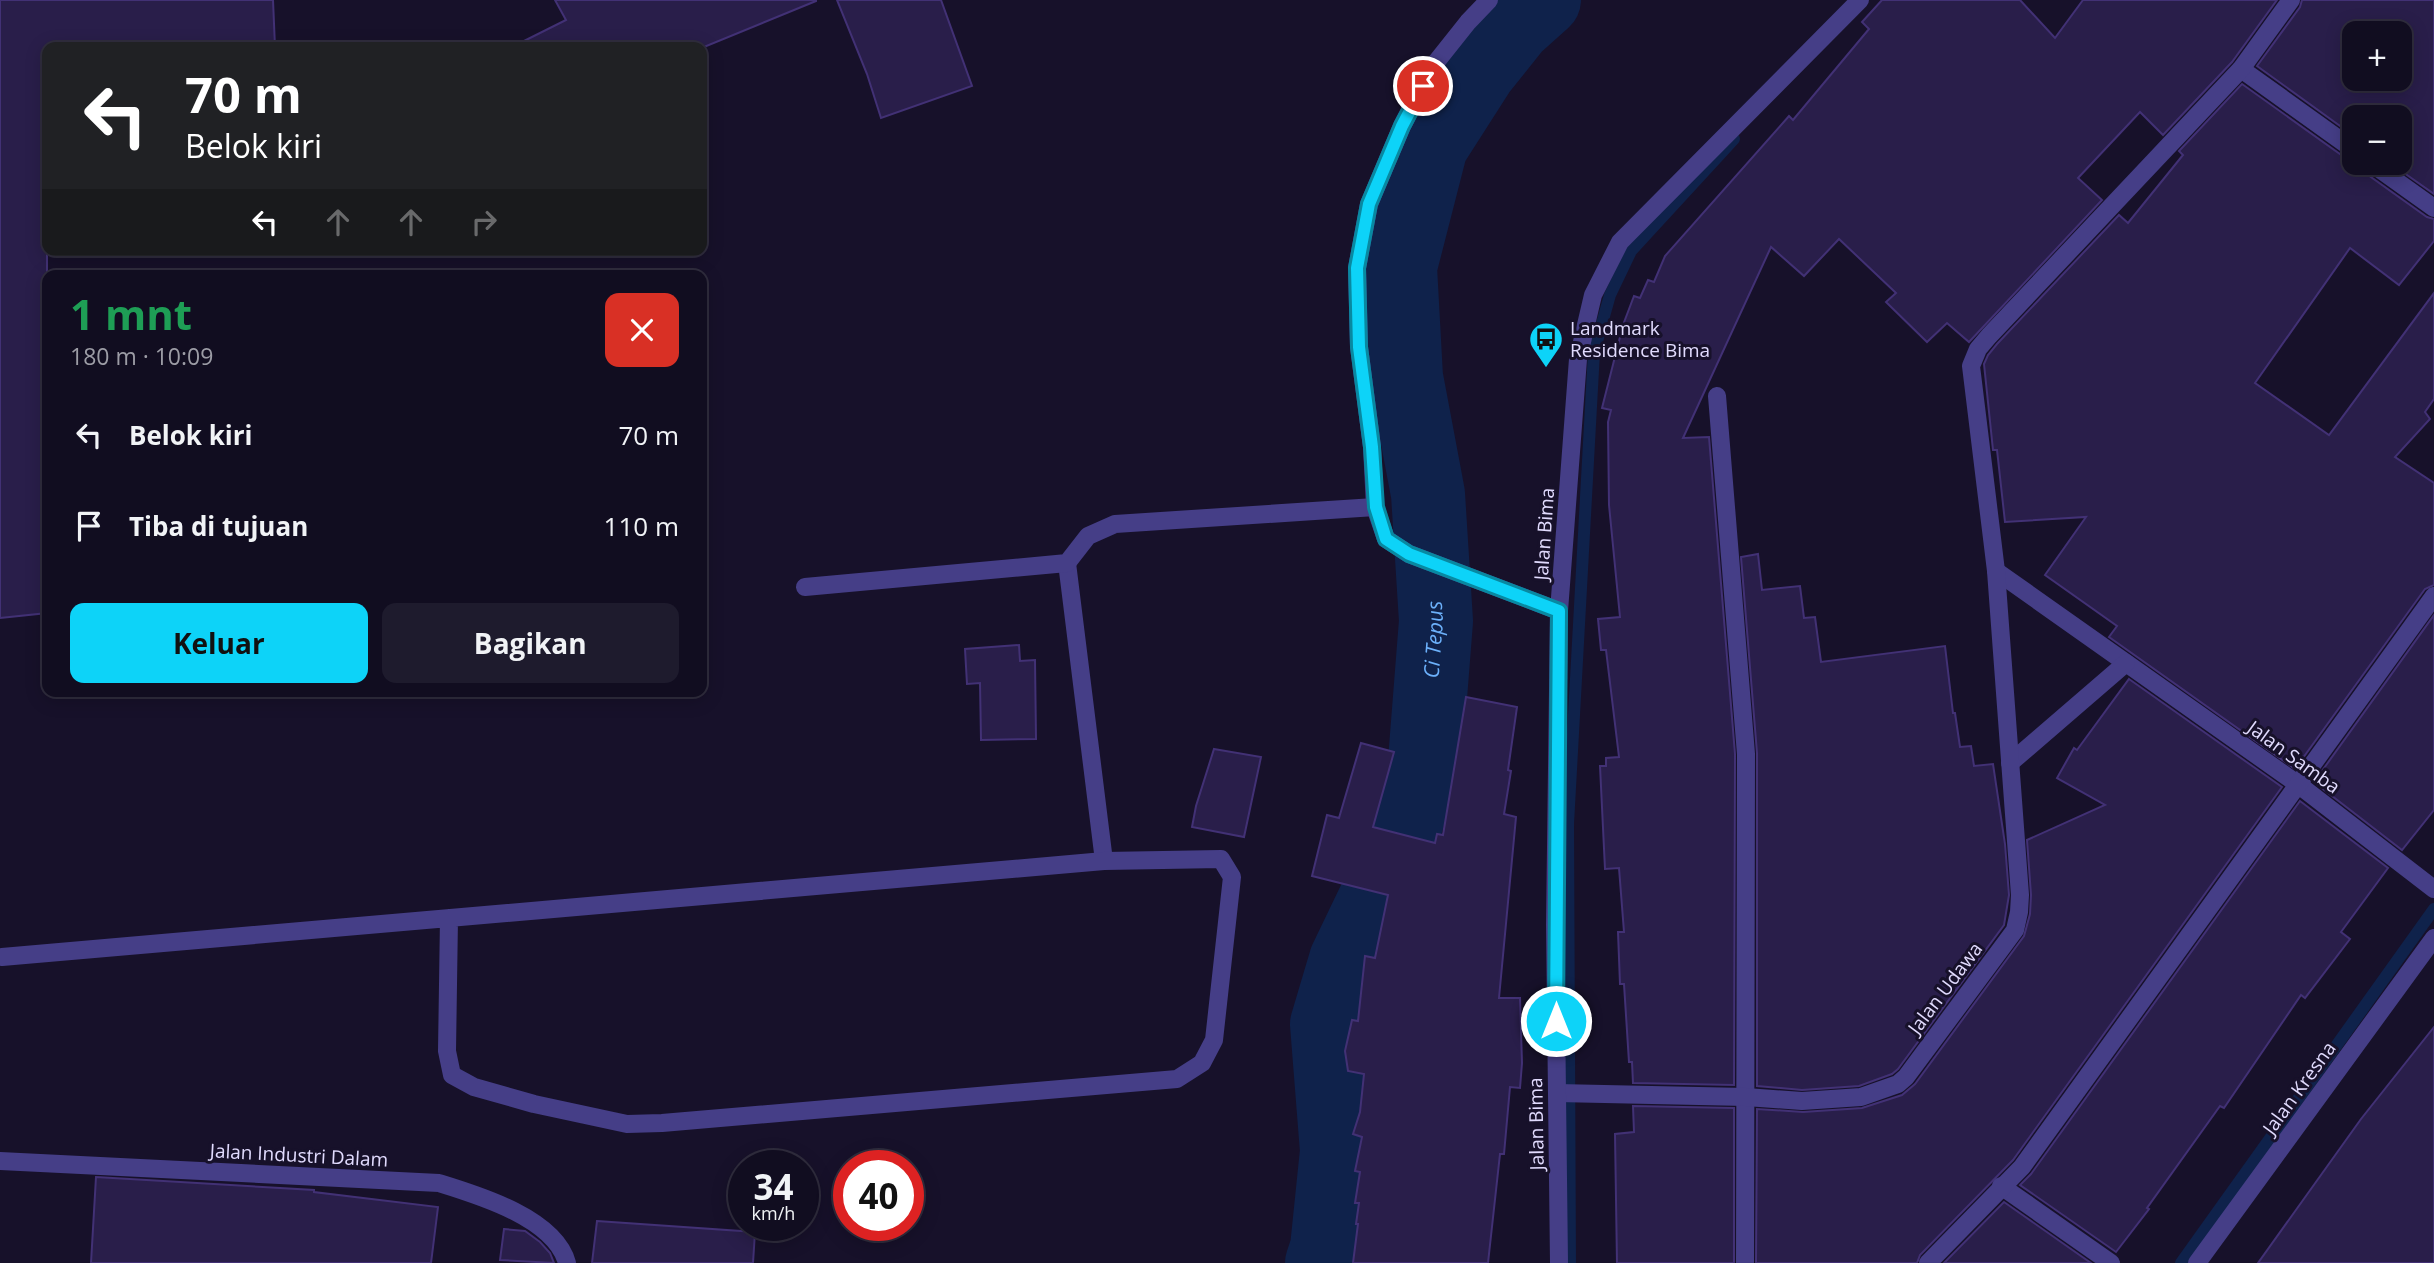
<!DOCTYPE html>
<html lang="id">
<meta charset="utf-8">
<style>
body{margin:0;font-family:"Open Sans",sans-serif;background:#1e1b2d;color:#f1f3f6;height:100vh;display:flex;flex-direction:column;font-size:26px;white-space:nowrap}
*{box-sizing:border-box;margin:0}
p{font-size:23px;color:#9c9ca5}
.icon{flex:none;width:38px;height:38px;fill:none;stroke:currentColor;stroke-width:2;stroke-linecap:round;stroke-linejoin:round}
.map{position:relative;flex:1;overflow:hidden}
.details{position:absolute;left:42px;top:270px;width:665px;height:427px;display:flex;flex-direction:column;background:#110d20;border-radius:14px;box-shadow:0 4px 18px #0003,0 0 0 2px #302d3e}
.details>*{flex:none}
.guide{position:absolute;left:42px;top:42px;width:665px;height:214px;border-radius:14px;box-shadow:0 4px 18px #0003,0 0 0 2px #302d3e;background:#202124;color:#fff;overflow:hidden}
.fabs{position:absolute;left:2342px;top:21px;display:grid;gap:14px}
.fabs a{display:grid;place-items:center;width:70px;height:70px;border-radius:14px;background:#110d20;box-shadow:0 4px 18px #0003,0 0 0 2px #302d3e;font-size:35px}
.speed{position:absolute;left:728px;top:1150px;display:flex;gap:14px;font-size:35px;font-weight:700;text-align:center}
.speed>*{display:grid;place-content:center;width:91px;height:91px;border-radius:50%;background:#110d20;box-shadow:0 4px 18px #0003,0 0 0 2px #302d3e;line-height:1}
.speed small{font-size:18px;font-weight:400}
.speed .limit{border:10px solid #d22;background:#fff;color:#111}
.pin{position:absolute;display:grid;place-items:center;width:60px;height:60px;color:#fff;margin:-30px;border:4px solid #fff;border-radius:50%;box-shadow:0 2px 7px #0007}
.me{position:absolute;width:77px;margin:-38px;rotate:0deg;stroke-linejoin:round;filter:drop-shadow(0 0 5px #0008)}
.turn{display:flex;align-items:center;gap:24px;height:147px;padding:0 28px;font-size:32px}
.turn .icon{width:91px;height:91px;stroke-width:2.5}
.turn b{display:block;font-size:49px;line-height:60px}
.lanes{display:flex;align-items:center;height:66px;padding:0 28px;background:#0003;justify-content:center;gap:35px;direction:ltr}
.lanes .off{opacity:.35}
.round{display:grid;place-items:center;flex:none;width:74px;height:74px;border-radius:14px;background:#1e1b2d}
.head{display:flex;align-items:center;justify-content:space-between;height:119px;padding:0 28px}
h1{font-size:42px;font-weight:700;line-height:52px;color:#1e9e55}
.cta{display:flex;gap:14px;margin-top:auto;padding:14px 28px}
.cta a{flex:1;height:80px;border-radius:14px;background:#0dd3f8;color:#111;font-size:28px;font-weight:700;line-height:80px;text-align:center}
.cta a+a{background:#1e1b2d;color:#f1f3f6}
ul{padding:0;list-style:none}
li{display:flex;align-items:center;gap:21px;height:91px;padding:0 28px}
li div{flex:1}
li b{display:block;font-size:26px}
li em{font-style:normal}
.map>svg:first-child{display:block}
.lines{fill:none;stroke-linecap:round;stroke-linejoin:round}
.stream{stroke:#0f224b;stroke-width:12}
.river{stroke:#0f224b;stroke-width:74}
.building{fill:#291e4a;stroke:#423175;stroke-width:2;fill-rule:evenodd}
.service{stroke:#453e87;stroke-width:18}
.minor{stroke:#453e87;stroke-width:18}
.tertiary{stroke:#453e87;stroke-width:18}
.route-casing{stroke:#0889a1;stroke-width:18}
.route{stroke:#0dd3f8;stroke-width:12}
.labels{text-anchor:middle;stroke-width:6;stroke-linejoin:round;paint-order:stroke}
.poi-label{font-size:19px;fill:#e1dbfe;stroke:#17112a;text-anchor:start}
.street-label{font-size:19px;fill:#e1dbfe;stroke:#17112a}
.water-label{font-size:21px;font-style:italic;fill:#6cb1fb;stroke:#17112a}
</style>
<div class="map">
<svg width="2434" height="1263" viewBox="0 0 2434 1263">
<rect width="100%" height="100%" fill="#17112a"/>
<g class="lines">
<g class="stream">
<path d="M 1570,1263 L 1568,824 L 1594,352 L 1610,295 L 1631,251 L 1734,139"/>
<path d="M 2181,1263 L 2434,909"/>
</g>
<path class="river" id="s1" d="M 1322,1263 L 1327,1248 L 1337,1151 L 1327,1024 L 1346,960 L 1396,856 L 1425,761 L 1436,621 L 1428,494 L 1406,377 L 1400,267 L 1431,146 L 1479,71 L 1515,26 L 1544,0"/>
</g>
<g class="building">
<path d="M 0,0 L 273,0 L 275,47 L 47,47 L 47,613 L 0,618 Z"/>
<path d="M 555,0 L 816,0 L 816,1 L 704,47 L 512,47 L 566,20 Z"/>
<path d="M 837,0 L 941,0 L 972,86 L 881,118 L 867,74 Z"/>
<path d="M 1882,0 L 2020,0 L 2055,38 L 2083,0 L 2277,0 L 2232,62 L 2163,135 L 2140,112 L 2078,178 L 2102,200 L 1969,342 L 1947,323 L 1927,342 L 1886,302 L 1896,293 L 1839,239 L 1804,276 L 1771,247 L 1683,438 L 1709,437 L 1735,754 L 1734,1085 L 1633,1083 L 1632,1062 L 1629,1062 L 1624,984 L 1620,984 L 1618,932 L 1624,932 L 1619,868 L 1605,869 L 1600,766 L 1606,766 L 1606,758 L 1619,757 L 1606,650 L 1601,650 L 1598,619 L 1620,617 L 1609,505 L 1608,422 L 1611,410 L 1602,408 L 1623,325 L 1634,296 L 1640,298 L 1648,280 L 1654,282 L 1665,256 L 1789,116 L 1793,120 L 1869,29 L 1862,22 Z"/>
<path d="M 2302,0 L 2434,0 L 2434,194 L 2390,163 L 2399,163 L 2399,117 L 2354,117 L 2354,136 L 2257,66 L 2300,7 ZM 2354,33 L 2399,33 L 2399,79 L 2354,79 Z"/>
<path d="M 2242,84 L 2347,159 L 2360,163 L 2364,172 L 2427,217 L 2434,219 L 2434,241 L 2399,285 L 2350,248 L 2255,383 L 2329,435 L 2434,293 L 2434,399 L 2425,412 L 2430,419 L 2395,457 L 2434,483 L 2434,585 L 2425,589 L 2295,769 L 2109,637 L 2117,626 L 2045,575 L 2086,517 L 2005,522 L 1997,450 L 1993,450 L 1984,364 L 1988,355 L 1997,344 L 2119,215 L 2128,223 L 2183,155 L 2179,151 Z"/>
<path d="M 1758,554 L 1762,590 L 1800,586 L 1804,618 L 1815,617 L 1821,662 L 1945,646 L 1953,713 L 1955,713 L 1960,747 L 1971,746 L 1974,766 L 1993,764 L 2005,844 L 2009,895 L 2004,925 L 1898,1069 L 1892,1074 L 1859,1086 L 1802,1090 L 1757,1086 L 1757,753 L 1741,557 Z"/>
<path d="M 2434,615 L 2434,810 L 2402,850 L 2314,782 Z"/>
<path d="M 1019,645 L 1020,661 L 1035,660 L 1036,739 L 981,740 L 980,683 L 967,684 L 965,649 Z"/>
<path d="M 2129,679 L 2282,787 L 2013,1160 L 1920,1255 L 1917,1263 L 1756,1263 L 1757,1109 L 1803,1112 L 1862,1108 L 1902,1095 L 1915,1084 L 2024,936 L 2030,914 L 2031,895 L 2027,840 L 2105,805 L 2057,778 L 2074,748 L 2077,750 Z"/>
<path d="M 1466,697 L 1517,707 L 1508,770 L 1511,771 L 1504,814 L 1516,817 L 1499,998 L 1520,998 L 1522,1063 L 1520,1088 L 1510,1087 L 1504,1154 L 1500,1154 L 1488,1263 L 1353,1263 L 1358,1224 L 1356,1224 L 1359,1203 L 1355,1203 L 1360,1172 L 1355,1171 L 1362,1137 L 1353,1134 L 1360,1112 L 1364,1074 L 1348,1071 L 1345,1051 L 1352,1020 L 1358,1021 L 1365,956 L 1375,958 L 1388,895 L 1312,876 L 1327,815 L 1339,818 L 1361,743 L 1394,752 L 1373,827 L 1435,843 L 1437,834 L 1443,835 Z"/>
<path d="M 1214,749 L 1261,757 L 1244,837 L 1192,827 L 1196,806 Z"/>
<path d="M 2300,801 L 2388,868 L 2341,932 L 2350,939 L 2305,998 L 2301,995 L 2224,1108 L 2220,1106 L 2147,1208 L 2149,1209 L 2116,1252 L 2020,1185 L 2031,1174 Z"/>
<path d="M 2434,1027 L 2434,1263 L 2258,1263 L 2361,1119 Z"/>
<path d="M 1633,1106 L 1734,1108 L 1734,1263 L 1617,1263 L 1615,1134 L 1634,1132 Z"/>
<path d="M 96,1177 L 314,1190 L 314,1192 L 438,1207 L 431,1263 L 91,1263 Z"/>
<path d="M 2004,1202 L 2091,1263 L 1944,1263 Z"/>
<path d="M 597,1221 L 755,1232 L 753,1263 L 592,1263 Z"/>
<path d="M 504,1229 L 525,1231 L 540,1242 L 550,1253 L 554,1263 L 500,1260 Z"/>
</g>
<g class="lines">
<g class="service">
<path d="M 1375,507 L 1372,447 L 1359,347 L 1357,268 L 1369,204 L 1402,126 L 1433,66 L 1468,22 L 1489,0"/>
<path d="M 1067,563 L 1104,861"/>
<path d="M 805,587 L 1067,563 L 1088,536 L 1115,524 L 1375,507 L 1386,539 L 1409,554 L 1559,611"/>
<path d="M 2,957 L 1104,861 L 1221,859 L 1232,877 L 1214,1040 L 1202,1063 L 1177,1079 L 662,1123 L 627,1124 L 534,1104 L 474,1087 L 452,1075 L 447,1051 L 449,918"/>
</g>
<g class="minor">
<path d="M 2241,69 L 2354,150"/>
<path d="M 2371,163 L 2434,208"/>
<path d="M 1717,396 L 1746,754 L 1745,1263"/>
<path d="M 1996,571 L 2299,785 L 2434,889"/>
<path d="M 2010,763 L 2126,663"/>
<path d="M 1557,1093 L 1746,1097 L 1802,1101 L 1861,1097 L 1898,1084 L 1906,1077 L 2015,930 L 2019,912 L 2020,895 L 1996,571 L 1971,366 L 1978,349 L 1989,336 L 2241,69 L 2291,0"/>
<path d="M 0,1161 L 439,1183 C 478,1195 555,1218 567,1263"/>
<path d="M 2001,1186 L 2111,1263"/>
<path d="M 1928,1263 L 2022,1167 L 2434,596"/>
<path d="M 2197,1263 L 2434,938"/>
</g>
<path class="tertiary" d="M 1559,1263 L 1555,925 L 1559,611 L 1578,359 L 1593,295 L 1620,242 L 1860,0"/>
</g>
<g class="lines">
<g class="route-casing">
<path id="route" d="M 1423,86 L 1402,126 L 1369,204 L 1357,268 L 1359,347 L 1372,447 L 1376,507 L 1386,539 L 1409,554 L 1559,611 L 1556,1021"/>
</g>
<use href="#route" class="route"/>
</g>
<defs>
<g id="bus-pin" transform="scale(1.75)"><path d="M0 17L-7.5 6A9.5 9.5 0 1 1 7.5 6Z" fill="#0dd3f8" stroke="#17112a"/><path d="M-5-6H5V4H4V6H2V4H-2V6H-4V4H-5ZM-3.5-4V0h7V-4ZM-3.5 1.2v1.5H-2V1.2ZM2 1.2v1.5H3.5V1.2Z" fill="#111"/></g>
</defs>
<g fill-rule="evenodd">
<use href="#bus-pin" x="1546" y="339"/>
</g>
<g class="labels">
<g class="poi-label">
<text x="1570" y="335">Landmark<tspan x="1570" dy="22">Residence Bima</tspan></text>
</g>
<g class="street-label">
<text transform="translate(1544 534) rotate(-86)" y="7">Jalan Bima</text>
<text transform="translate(2294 757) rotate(36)" y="7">Jalan Samba</text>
<text transform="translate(1945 988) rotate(-53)" y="7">Jalan Udawa</text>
<text transform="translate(2299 1088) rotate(-54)" y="7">Jalan Kresna</text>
<text transform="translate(1536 1124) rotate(-91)" y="7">Jalan Bima</text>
<text transform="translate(299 1155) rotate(3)" y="7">Jalan Industri Dalam</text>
</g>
<g class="water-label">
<text dy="7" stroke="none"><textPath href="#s1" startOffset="644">Ci Tepus</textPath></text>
</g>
</g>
</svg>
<div class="fabs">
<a>+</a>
<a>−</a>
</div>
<div class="speed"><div>34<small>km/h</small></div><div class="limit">40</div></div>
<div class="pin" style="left:1423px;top:86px;background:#d93025"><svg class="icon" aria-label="arrive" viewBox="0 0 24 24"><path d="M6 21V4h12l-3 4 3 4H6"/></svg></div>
<svg class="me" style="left:1556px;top:1021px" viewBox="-20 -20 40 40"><circle r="17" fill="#0dd3f8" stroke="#fff" stroke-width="3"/><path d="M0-11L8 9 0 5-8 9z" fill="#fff"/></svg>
<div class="guide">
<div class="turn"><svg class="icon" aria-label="left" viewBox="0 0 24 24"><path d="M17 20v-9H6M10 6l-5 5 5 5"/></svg><div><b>70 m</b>Belok kiri</div></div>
<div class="lanes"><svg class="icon" aria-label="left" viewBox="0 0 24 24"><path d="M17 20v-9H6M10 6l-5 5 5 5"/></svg><svg class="icon off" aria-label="ahead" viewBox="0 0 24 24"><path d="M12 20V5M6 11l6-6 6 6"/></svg><svg class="icon off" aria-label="ahead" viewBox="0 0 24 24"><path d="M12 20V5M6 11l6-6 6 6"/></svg><svg class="icon off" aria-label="right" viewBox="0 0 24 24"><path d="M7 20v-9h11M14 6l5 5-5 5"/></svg></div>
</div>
<section class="details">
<div class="head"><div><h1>1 mnt</h1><p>180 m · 10:09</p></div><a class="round" style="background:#d93025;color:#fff"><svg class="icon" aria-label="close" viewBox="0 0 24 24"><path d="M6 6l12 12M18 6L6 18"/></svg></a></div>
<ul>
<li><svg class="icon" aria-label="left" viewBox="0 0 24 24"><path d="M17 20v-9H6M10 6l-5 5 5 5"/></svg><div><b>Belok kiri</b></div><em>70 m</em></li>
<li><svg class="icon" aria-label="arrive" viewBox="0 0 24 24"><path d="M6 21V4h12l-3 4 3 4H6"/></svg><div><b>Tiba di tujuan</b></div><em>110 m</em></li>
</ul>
<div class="cta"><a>Keluar</a><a>Bagikan</a></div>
</section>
</div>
